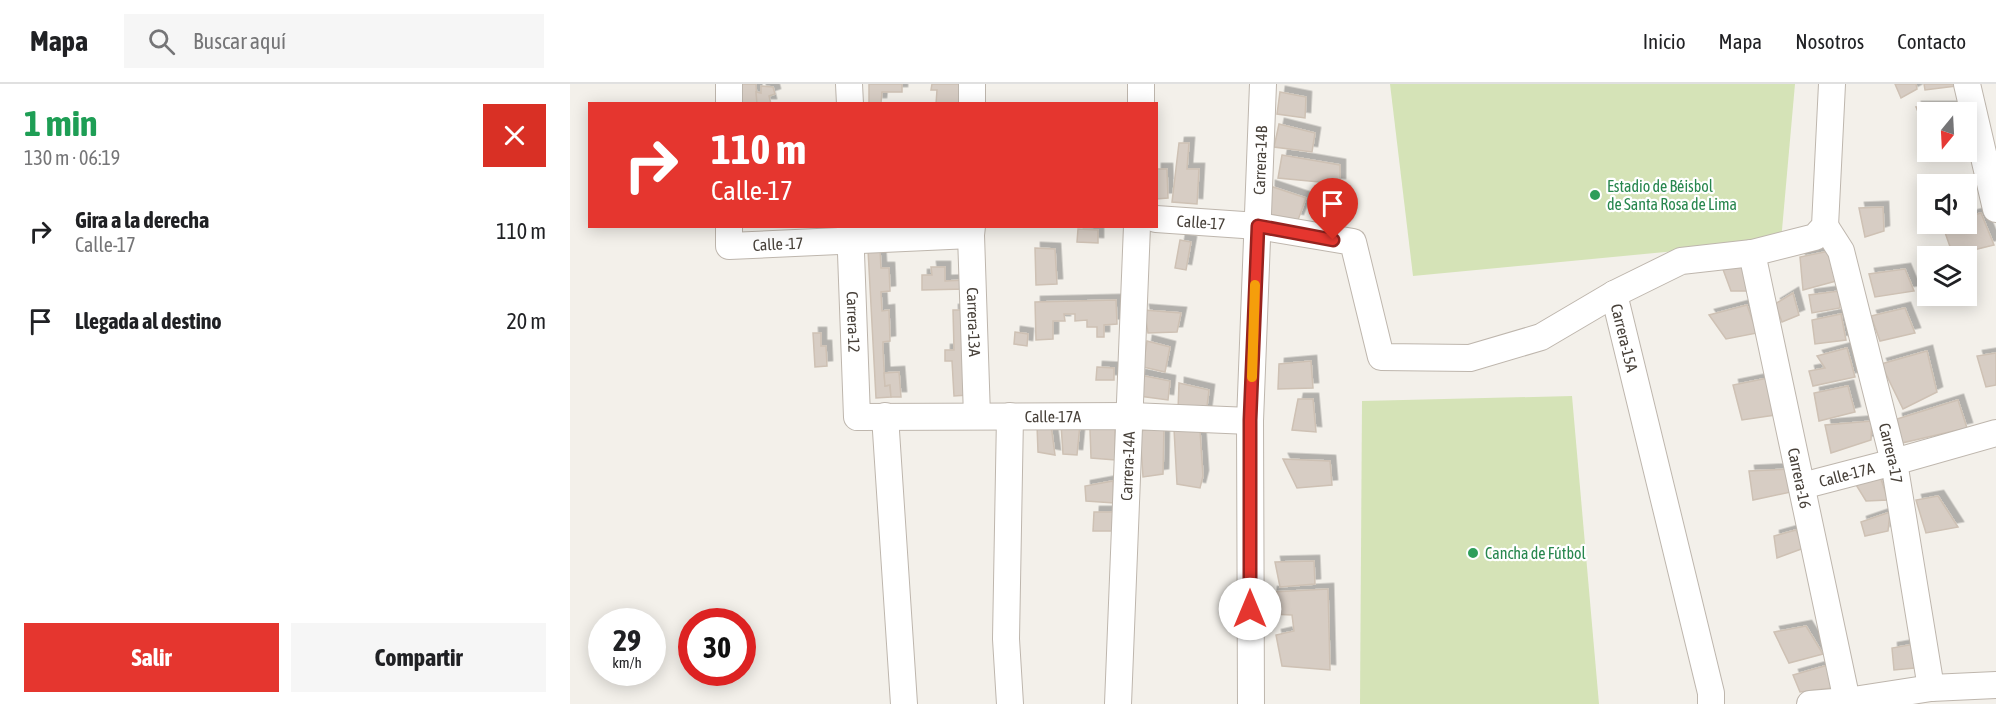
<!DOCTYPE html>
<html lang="es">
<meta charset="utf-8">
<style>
body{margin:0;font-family:"Asap Condensed",sans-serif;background:#f6f6f6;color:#202124;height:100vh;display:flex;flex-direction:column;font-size:22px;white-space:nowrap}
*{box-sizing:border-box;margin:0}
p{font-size:20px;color:#757577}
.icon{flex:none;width:33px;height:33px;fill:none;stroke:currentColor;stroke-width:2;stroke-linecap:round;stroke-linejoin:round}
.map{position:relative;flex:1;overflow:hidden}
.drawer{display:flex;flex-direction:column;background:#fff;width:570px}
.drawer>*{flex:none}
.banner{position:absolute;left:18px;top:18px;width:570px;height:126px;border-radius:0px;box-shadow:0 3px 15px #0003;background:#e5362f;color:#fff;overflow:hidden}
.needle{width:39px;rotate:198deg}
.buttons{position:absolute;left:1347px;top:18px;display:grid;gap:12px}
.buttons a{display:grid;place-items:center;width:60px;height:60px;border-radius:0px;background:#fff;box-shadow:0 3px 15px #0003;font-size:30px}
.speed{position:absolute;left:18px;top:524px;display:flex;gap:12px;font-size:30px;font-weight:700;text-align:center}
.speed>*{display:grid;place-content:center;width:78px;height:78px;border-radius:50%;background:#fff;box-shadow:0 3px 15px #0003;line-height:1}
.speed small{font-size:15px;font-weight:400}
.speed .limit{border:9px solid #d22;background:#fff;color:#111}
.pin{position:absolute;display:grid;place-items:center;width:51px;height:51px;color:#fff;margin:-62px -26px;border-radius:50% 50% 50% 0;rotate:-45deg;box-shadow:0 0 6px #0007}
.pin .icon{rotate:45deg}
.me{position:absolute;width:66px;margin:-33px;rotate:0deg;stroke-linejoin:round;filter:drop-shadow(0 0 4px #0008)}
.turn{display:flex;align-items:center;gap:21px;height:126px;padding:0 24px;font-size:27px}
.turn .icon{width:78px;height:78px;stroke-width:2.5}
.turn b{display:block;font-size:42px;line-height:51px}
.round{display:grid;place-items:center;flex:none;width:63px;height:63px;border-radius:0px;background:#f6f6f6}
.head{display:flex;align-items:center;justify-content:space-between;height:102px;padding:0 24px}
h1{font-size:36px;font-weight:700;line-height:45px;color:#1e9e55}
.action{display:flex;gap:12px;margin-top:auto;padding:12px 24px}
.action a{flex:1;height:69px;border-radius:0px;background:#e5362f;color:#fff;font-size:24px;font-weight:700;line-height:69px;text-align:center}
.action a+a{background:#f6f6f6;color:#202124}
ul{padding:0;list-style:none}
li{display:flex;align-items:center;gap:18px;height:90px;padding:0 24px}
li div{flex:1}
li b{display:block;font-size:22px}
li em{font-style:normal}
header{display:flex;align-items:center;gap:36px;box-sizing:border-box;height:84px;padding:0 30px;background:#fff;border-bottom:2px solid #e0e0e0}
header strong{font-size:28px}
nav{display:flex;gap:33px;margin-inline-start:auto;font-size:21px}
.search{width:420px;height:54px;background:#f6f6f6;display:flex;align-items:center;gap:15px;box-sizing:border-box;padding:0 21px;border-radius:0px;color:#757577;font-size:22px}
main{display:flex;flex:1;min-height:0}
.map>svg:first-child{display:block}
.green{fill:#d5e3b7}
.building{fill:#d7cdc4;stroke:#cec1b4;stroke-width:1.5;filter:url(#shadow)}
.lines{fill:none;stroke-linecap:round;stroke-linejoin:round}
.street-casing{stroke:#beb6ad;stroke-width:28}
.street{stroke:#fff;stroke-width:26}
.route-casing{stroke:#95231f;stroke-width:15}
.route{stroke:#e5362f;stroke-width:10}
.slow{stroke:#f59e0b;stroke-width:10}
.leisure-dot{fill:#2e9e5b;stroke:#fff;stroke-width:2}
.labels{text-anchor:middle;stroke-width:4.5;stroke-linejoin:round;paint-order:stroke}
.street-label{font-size:16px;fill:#474039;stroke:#fff}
.leisure-label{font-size:16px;fill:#27864d;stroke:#fff;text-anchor:start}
</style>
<header>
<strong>Mapa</strong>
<div class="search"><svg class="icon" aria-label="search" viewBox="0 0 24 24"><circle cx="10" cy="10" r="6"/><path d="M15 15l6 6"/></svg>Buscar aquí</div>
<nav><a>Inicio</a><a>Mapa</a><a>Nosotros</a><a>Contacto</a></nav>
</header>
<main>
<section class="drawer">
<div class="head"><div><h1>1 min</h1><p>130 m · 06:19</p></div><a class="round" style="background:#d93025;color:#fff"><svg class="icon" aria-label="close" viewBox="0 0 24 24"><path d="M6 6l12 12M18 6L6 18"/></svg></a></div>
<ul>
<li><svg class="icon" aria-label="right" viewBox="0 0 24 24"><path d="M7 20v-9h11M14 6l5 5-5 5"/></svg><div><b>Gira a la derecha</b><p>Calle-17</p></div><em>110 m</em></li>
<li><svg class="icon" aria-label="arrive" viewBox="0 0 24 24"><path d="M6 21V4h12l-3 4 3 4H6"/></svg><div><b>Llegada al destino</b></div><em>20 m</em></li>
</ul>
<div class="action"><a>Salir</a><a>Compartir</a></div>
</section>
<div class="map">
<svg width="1426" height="620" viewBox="0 0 1426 620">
<defs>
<filter id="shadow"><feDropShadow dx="5.5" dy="-5.5" stdDeviation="0" flood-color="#0004"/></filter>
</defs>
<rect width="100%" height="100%" fill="#f3f0ea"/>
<g class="green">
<path d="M 820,0 L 1225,0 L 1211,157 L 843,192 Z"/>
<path d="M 1002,312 L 1029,620 L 790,620 L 792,317 Z"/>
</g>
<g class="building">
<path d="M 170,0 L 186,0 L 187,20 L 171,20 Z"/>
<path d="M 299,0 L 332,0 L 332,8 L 312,8 L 311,19 L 299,19 Z"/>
<path d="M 362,0 L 394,0 L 392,20 L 366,20 L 367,6 L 361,6 Z"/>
<path d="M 1325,0 L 1346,0 L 1347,5 L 1331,14 Z"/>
<path d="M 1354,0 L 1386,0 L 1386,2 L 1355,6 Z"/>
<path d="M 191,2 L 203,3 L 205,10 L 199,12 L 201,20 L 187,20 L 186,8 L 191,9 Z"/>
<path d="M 710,8 L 736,13 L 735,34 L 707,30 Z"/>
<path d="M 1346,23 L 1387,23 L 1388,28 L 1358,28 L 1358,52 Z"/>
<path d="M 709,40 L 745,49 L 742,68 L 704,63 Z"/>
<path d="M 609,59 L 619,59 L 617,85 L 629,85 L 627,120 L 602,118 Z"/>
<path d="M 712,71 L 770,81 L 770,100 L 708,94 Z"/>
<path d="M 586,85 L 597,85 L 598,114 L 586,115 Z"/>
<path d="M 700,102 L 736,114 L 728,136 L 699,130 Z"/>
<path d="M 1313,123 L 1314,147 L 1295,153 L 1289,124 Z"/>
<path d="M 1411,129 L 1424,161 L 1383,171 L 1372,140 L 1396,140 L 1396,133 Z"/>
<path d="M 508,145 L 528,146 L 528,159 L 507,158 Z"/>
<path d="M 610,156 L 621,158 L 616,186 L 605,184 Z"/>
<path d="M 465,164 L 485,165 L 487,200 L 466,201 Z"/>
<path d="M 298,166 L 310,166 L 311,184 L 319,184 L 320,207 L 311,208 L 312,227 L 319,226 L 320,257 L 313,258 L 313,265 L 315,302 L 320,301 L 321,313 L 306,314 Z"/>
<path d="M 1259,167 L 1270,196 L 1233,206 L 1230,173 Z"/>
<path d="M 1151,180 L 1178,180 L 1182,207 L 1161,207 Z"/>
<path d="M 361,183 L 375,183 L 375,197 L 396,196 L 396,205 L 352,206 L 352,191 L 362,191 Z"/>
<path d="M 1335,185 L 1344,207 L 1305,213 L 1299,190 Z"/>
<path d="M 1269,207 L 1270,224 L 1242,229 L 1239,211 Z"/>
<path d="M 1223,209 L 1229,231 L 1212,238 L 1205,220 Z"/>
<path d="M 546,216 L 547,240 L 534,241 L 534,253 L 527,253 L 527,243 L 517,243 L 517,236 L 505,237 L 505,230 L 494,230 L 495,237 L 483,237 L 483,255 L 466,256 L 465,218 Z"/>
<path d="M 1177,221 L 1187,249 L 1156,255 L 1139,231 Z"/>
<path d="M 1335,224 L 1345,249 L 1310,257 L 1301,232 Z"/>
<path d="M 383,226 L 395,226 L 398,311 L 384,312 L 382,277 L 375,277 L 375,266 L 384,266 Z"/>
<path d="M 574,226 L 611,229 L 607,248 L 578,249 Z"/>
<path d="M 1271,230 L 1276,256 L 1245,260 L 1242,236 Z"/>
<path d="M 445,248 L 458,250 L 457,262 L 444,260 Z"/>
<path d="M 243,249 L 251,249 L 251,262 L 256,262 L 257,282 L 245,283 Z"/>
<path d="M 577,257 L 600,263 L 595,288 L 573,283 Z"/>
<path d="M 1277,264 L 1285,293 L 1243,302 L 1239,287 L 1255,284 L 1247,272 Z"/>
<path d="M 1357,267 L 1367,308 L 1333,325 L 1311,280 Z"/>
<path d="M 1426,269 L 1426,301 L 1416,303 L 1407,272 Z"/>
<path d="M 741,277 L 743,304 L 708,305 L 709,280 Z"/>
<path d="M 527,283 L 544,284 L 544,296 L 526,296 Z"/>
<path d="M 329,288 L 331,313 L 321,313 L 320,301 L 315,302 L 314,289 Z"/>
<path d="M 570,291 L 600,297 L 598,316 L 569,312 Z"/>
<path d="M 1198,294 L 1205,331 L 1172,336 L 1163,301 Z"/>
<path d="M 609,299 L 639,306 L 636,330 L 608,326 Z"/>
<path d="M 1278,302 L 1285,328 L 1249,337 L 1244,309 Z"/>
<path d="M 728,315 L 743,315 L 746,348 L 722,346 Z"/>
<path d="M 1388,316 L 1397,344 L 1332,359 L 1327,335 Z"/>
<path d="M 1302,337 L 1301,356 L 1261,369 L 1255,341 Z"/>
<path d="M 491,340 L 510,340 L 507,371 L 493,370 Z"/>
<path d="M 467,341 L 481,341 L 485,371 L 468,368 Z"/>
<path d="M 545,342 L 545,376 L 521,374 L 520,345 Z"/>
<path d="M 594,343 L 593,390 L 573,393 L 570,347 Z"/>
<path d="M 604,345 L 630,347 L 633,392 L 630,404 L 607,400 Z"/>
<path d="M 713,375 L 760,377 L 762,401 L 727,404 Z"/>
<path d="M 1220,385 L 1221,408 L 1183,416 L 1179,387 Z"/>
<path d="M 1311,395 L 1318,416 L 1296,417 L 1285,399 Z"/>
<path d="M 543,397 L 544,419 L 516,417 L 515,402 Z"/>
<path d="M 1368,412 L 1388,443 L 1356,449 L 1346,416 Z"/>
<path d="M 524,428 L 547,428 L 546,447 L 523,447 Z"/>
<path d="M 1320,428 L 1318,447 L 1295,452 L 1291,438 Z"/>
<path d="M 1226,446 L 1234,464 L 1207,474 L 1204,452 Z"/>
<path d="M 744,477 L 745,500 L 710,503 L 705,478 Z"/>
<path d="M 758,505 L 760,586 L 712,582 L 706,551 L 724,547 L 722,531 L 700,530 L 702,508 Z"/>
<path d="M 1236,542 L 1253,570 L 1219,579 L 1204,548 Z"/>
<path d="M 1350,559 L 1355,583 L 1324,586 L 1322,564 Z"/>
<path d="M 1258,581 L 1262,604 L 1230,608 L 1223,591 Z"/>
</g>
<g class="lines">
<g class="street-casing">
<g id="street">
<path d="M 279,0 L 280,20"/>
<path d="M 402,0 L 402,20"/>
<path d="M 1397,0 L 1426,125"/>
<path d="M 159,20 L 159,0"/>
<path d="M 571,20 L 571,0"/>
<path id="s1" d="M 586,135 L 688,142 L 783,158 L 811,273 L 900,274 L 971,253 L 1044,210 L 1111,177 L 1182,169 L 1245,153 L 1255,142 L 1262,0"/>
<path id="s2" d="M 159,142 L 159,162 L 401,151"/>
<path id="s3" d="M 280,142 L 287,333 L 561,332 L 680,337"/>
<path id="s4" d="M 402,142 L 401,151 L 407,332"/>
<path id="s5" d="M 1255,142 L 1271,167 L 1324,378 L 1361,604"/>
<path id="s6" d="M 1182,169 L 1277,617"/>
<path id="s7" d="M 1044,210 L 1141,609 L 1141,620"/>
<path d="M 315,332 L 334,620"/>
<path id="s8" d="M 1232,402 L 1324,378 L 1426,349"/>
<path d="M 440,620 L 436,555 L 440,332"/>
<path id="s9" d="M 548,620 L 567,142"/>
<path id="s10" d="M 681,620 L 680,337 L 693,0"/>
<path d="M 1240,620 L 1277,617 L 1361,604 L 1426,601"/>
</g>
</g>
<use href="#street" class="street"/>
</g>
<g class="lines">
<g class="route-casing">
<path id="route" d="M 680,525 L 680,336 L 688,142 L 763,156"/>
</g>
<use href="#route" class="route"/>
<path class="slow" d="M 682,293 L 685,201"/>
</g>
<g class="leisure-dot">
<circle cx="1025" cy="111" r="6"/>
<circle cx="903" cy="469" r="6"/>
</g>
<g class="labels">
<g class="street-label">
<text dy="6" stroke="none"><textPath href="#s10" startOffset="544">Carrera-14B</textPath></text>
<text dy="6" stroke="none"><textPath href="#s1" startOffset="45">Calle-17</textPath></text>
<text dy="6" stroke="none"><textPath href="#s2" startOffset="69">Calle -17</textPath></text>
<text dy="6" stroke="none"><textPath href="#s4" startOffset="96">Carrera-13A</textPath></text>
<text dy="6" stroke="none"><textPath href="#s3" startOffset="96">Carrera-12</textPath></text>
<text dy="6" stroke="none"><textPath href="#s7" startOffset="45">Carrera-15A</textPath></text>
<text dy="6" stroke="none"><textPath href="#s3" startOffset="387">Calle-17A</textPath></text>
<text dy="6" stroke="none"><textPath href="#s5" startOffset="238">Carrera-17</textPath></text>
<text dy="6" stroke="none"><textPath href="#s9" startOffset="238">Carrera-14A</textPath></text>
<text dy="6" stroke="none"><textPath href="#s8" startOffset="46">Calle-17A</textPath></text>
<text dy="6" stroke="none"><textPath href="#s6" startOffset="230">Carrera-16</textPath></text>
</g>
<g class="leisure-label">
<text x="1037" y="108">Estadio de Béisbol<tspan x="1037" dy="18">de Santa Rosa de Lima</tspan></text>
<text x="915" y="475">Cancha de Fútbol</text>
</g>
</g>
</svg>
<div class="buttons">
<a><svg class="needle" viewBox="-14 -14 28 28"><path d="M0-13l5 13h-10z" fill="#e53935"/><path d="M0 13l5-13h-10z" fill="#757577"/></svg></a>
<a><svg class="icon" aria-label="sound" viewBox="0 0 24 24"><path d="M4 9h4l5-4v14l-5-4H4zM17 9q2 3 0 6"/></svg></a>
<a><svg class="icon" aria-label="layers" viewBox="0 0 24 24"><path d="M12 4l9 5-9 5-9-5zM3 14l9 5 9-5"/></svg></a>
</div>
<div class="speed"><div>29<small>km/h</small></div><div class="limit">30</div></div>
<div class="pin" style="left:763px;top:156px;background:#d93025"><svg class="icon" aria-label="arrive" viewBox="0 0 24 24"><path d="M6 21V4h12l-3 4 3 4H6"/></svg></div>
<svg class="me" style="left:680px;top:525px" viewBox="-20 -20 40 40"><circle r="19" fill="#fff"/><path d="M0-13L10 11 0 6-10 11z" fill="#e5362f"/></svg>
<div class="banner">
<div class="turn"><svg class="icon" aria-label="right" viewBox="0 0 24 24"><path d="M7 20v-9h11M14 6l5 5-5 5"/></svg><div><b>110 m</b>Calle-17</div></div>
</div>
</div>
</main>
